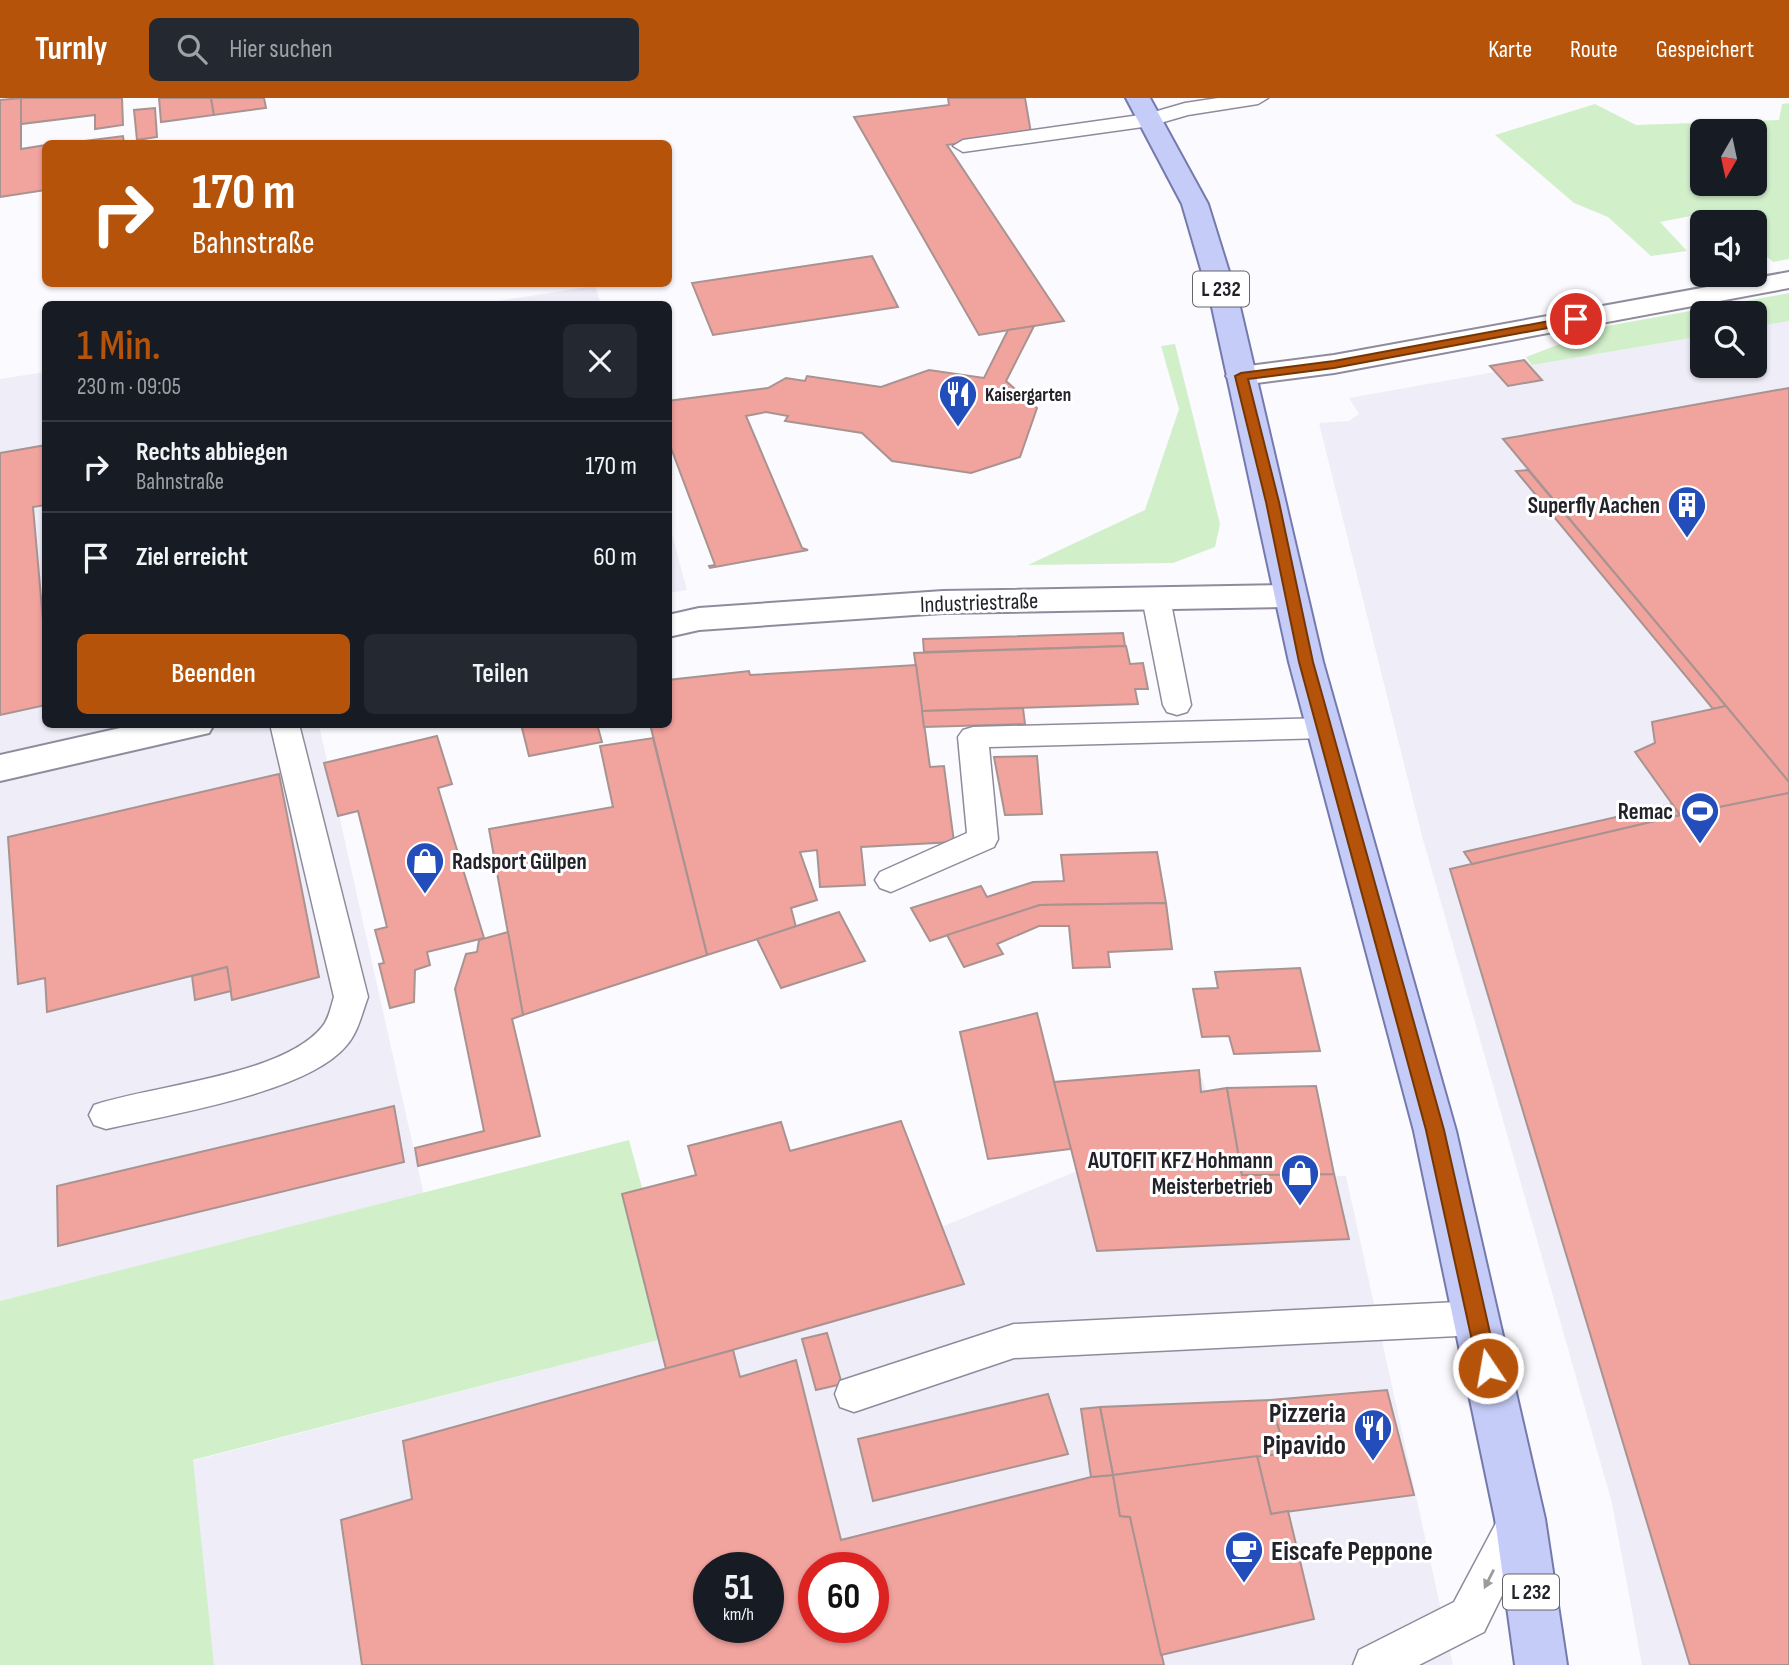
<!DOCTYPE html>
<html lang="de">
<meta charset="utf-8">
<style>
body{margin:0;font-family:"Sofia Sans Condensed",sans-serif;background:#242831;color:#f1f3f6;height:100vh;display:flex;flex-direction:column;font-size:26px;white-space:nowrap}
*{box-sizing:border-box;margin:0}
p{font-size:23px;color:#9ea1a6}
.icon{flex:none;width:38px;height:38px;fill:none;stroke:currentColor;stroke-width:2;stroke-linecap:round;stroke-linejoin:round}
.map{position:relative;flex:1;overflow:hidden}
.side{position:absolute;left:42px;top:203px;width:630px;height:427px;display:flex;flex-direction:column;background:#171b24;border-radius:10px;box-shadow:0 2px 5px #0004}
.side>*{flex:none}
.hud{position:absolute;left:42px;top:42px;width:630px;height:147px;border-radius:10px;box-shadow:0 2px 5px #0004;background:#b45309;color:#fff;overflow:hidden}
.needle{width:46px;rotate:189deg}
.buttons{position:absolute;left:1690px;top:21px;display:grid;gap:14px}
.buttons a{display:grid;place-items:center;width:77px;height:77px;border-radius:10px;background:#171b24;box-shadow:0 2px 5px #0004;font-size:35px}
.speed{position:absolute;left:693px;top:1454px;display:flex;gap:14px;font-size:35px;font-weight:700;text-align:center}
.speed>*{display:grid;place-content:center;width:91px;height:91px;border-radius:50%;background:#171b24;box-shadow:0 2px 5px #0004;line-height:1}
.speed small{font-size:18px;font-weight:400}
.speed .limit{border:10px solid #d22;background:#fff;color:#111}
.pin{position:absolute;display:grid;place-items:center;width:60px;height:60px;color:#fff;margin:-30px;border:4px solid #fff;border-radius:50%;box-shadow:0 2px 7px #0007}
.me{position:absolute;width:77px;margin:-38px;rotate:348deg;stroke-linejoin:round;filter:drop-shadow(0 0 5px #0008)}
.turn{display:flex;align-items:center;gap:24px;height:147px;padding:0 35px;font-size:32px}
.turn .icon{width:91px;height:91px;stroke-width:2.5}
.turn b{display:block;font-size:49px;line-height:60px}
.round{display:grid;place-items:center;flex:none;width:74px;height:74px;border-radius:10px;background:#242831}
.head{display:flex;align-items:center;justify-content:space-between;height:119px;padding:0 35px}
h1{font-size:42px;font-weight:600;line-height:52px;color:#b45309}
.primary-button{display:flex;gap:14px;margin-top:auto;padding:14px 35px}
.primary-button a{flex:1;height:80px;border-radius:10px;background:#b45309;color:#fff;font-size:28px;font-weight:600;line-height:80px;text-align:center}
.primary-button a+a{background:#242831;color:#f1f3f6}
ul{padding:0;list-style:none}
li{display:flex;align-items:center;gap:21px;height:91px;padding:0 35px;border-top:2px solid #363941}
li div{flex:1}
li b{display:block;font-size:26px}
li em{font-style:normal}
header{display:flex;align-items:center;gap:42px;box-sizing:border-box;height:98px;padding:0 35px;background:#b45309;color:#fff}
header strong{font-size:33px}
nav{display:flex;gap:38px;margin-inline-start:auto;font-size:24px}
.search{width:490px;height:63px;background:#242831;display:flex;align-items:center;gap:18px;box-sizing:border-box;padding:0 24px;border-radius:10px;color:#9ea1a6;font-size:26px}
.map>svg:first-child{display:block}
.built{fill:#efedf8;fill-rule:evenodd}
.green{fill:#d1f0ca;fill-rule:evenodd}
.building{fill:#f1a39e;stroke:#a99391;stroke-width:2;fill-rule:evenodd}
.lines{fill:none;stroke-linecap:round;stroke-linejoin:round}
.lane-casing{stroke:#8f8b9d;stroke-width:3}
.street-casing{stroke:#8f8b9d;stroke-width:4}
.primary-casing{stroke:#747aac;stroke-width:4}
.lane{fill:#fff;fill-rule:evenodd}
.street{fill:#fff;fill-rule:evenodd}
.primary{fill:#c6ccf8;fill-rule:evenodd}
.oneway{fill:#9c9c9f}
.route{fill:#b45309;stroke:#753606;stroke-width:2}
.labels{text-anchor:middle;stroke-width:6;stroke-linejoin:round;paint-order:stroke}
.far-poi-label{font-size:19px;font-weight:bold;fill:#232229;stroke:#fff;text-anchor:start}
.shield{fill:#fff;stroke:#656469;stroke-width:2}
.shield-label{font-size:21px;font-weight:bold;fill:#232229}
.poi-label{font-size:23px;font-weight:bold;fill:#232229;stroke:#fff;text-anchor:end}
.street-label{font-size:23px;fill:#232229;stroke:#fff}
.near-poi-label{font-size:28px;font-weight:bold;fill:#232229;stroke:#fff;text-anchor:end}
</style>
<header>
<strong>Turnly</strong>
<div class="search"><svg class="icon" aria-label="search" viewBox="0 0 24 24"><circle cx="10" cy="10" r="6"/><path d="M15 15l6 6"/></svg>Hier suchen</div>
<nav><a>Karte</a><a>Route</a><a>Gespeichert</a></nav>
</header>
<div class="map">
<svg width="1789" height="1567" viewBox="0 0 1789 1567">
<rect width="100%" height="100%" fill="#fbfafe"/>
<g class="built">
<path d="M 595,188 L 601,206 L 477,206 Z"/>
<path d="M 1789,223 L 1789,1567 L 1642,1567 L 1612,1405 L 1422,738 L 1319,325 L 1349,323 L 1359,316 L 1349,300 L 1495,274 L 1490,268 L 1527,261 L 1532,267 L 1703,238 L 1703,268 L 1755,268 L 1755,229 Z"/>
<path d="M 45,274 L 46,626 L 319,627 L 424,1097 L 0,1203 L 0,281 Z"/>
<path d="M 669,425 L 687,492 L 669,495 L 668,495 Z"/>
<path d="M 1202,980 L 1236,1082 L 1346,1078 L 1453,1567 L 214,1567 L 192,1363 L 682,1236 L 1087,1069 L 1076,994 ZM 709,1470 L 768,1470 L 768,1530 L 709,1530 ZM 814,1470 L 873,1470 L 873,1530 L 814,1530 Z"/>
</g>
<g class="green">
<path d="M 1789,5 L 1789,161 L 1773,164 L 1755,148 L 1755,124 L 1729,124 L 1716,113 L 1660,124 L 1687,153 L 1651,158 L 1608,119 L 1574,105 L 1495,37 L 1595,6 L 1636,27 L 1779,22 L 1782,6 ZM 1703,33 L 1755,33 L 1755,86 L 1703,86 Z"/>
<path d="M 1789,195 L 1789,223 L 1755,229 L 1755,215 L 1703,215 L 1703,238 L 1532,267 L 1526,259 L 1607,228 Z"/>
<path d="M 1175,246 L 1220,426 L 1215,449 L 1173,465 L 1028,467 L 1145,412 L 1179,311 L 1161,248 Z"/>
<path d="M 629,1042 L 682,1236 L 193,1362 L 214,1567 L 0,1567 L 0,1203 Z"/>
</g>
<g class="building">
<path d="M 21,0 L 21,51 L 46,47 L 46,92 L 0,99 L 0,2 Z"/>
<path d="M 21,0 L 122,0 L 123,27 L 95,31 L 95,17 L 21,26 Z"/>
<path d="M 159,0 L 211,0 L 214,17 L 161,24 Z"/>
<path d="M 211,0 L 264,0 L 266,10 L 214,17 Z"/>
<path d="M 948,0 L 1025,0 L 1031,35 L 947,47 L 1064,223 L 979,237 L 854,19 L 949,7 Z"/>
<path d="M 155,10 L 157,39 L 137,42 L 134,12 Z"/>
<path d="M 123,38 L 124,46 L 61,46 Z"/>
<path d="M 872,158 L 898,209 L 713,237 L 692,185 Z"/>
<path d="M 1034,228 L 1006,283 L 1037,310 L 1020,359 L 971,375 L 892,363 L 862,335 L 785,323 L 788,318 L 766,314 L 746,318 L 802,450 L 808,452 L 710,470 L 709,468 L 715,467 L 668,342 L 668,303 L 768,290 L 786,280 L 805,283 L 807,278 L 881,289 L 929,272 L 984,280 L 1008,232 Z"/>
<path d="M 1524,262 L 1542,282 L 1508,288 L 1490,268 Z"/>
<path d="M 1789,290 L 1789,684 L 1503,341 Z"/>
<path d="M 46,347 L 46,407 L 33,409 L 46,556 L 46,607 L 0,617 L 0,355 Z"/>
<path d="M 1528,372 L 1655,523 L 1726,608 L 1713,611 L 1516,373 Z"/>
<path d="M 1123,535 L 1125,548 L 924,554 L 923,541 Z"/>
<path d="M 1126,548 L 1130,566 L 1143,565 L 1148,591 L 1135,591 L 1138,606 L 922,613 L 914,555 Z"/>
<path d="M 916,567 L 930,669 L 944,668 L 954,744 L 861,749 L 865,787 L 820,789 L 817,752 L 800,754 L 817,802 L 791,810 L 796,829 L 707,857 L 650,626 L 668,626 L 668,582 L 749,573 L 750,577 Z"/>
<path d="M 1726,608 L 1789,684 L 1789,695 L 1680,717 L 1635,654 L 1655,645 L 1652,624 Z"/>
<path d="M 1023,610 L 1025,626 L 924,629 L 922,613 Z"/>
<path d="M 521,626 L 597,626 L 602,644 L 529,658 Z"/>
<path d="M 437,638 L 452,686 L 438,690 L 484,840 L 427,854 L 430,867 L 415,872 L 414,904 L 390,910 L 379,866 L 384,865 L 375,832 L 387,829 L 358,713 L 338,718 L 324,665 Z"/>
<path d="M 653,640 L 707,857 L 523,917 L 489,731 L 613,709 L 600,648 Z"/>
<path d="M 1037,658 L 1042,716 L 1005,717 L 994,659 Z"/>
<path d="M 279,676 L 319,879 L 232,902 L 227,869 L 47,914 L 45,880 L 18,886 L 8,739 Z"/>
<path d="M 1789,695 L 1789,1567 L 1690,1567 L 1450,771 L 1680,717 Z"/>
<path d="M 1672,706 L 1680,717 L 1472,766 L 1464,754 Z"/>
<path d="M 1157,754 L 1166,805 L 1040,807 L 930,843 L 911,810 L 981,788 L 987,799 L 1033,784 L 1064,783 L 1061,757 Z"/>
<path d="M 1166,805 L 1172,851 L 1108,854 L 1110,869 L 1073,870 L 1069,828 L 1039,828 L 997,846 L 1003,856 L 964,869 L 947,837 L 1040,807 Z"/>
<path d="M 839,814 L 865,863 L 781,890 L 757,841 Z"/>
<path d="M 508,834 L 523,917 L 512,921 L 540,1038 L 418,1068 L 415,1050 L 484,1033 L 455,891 L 466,856 L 477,854 L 479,842 Z"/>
<path d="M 227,869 L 231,893 L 195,902 L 192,878 Z"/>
<path d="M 1300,870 L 1320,953 L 1234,956 L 1229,938 L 1202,939 L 1193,891 L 1218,890 L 1215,874 Z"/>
<path d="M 1037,915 L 1071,1051 L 988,1061 L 960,934 Z"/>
<path d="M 1199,972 L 1201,994 L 1227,990 L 1242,1077 L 1334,1076 L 1349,1141 L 1097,1153 L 1054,984 Z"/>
<path d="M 1316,988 L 1334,1076 L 1242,1077 L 1227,990 Z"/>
<path d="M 394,1008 L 404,1064 L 58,1148 L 57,1088 Z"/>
<path d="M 901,1023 L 964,1186 L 666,1271 L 622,1096 L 696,1077 L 688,1048 L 781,1024 L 790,1053 Z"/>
<path d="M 827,1235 L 842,1286 L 816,1292 L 802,1241 Z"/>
<path d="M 733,1252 L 740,1279 L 796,1262 L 841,1442 L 1091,1379 L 1113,1377 L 1120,1418 L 1130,1419 L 1164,1567 L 362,1567 L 341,1422 L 412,1401 L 403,1343 ZM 709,1470 L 768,1470 L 768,1530 L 709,1530 ZM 814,1470 L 873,1470 L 873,1530 L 814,1530 Z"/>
<path d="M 1387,1292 L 1414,1397 L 1271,1416 L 1257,1358 L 1286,1355 L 1270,1302 Z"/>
<path d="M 1048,1296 L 1068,1356 L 873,1403 L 858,1341 Z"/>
<path d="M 1270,1302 L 1286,1355 L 1113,1377 L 1100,1309 Z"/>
<path d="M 1100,1309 L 1113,1377 L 1091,1379 L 1081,1311 Z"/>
<path d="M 1257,1358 L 1271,1416 L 1288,1413 L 1314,1521 L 1161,1557 L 1130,1419 L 1120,1418 L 1113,1377 Z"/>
</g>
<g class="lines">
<g class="lane-casing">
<g id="lane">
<path d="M 1218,0 L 1268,0 L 1258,6 L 1188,17 L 1150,28 L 963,54 L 953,48 L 963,42 L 1147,16 L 1185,5 Z"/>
<path d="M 1156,491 L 1166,494 L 1170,500 L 1191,607 L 1187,614 L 1177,617 L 1167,614 L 1163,607 L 1142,500 L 1146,494 Z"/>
<path d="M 1326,620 L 1336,623 L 1341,630 L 1336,637 L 1326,640 L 989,649 L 998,741 L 994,749 L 891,794 L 880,790 L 875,782 L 880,774 L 967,735 L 958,639 L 963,632 L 973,629 Z"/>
<path d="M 270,626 L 299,626 L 368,899 C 362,915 358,935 346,948 C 307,995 166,1017 106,1031 L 94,1027 L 89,1017 L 94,1007 C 153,987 282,978 322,929 C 329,921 331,908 334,899 Z"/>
<path d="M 1478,1203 L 1491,1208 L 1497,1220 L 1491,1232 L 1478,1237 L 1014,1260 L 854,1314 L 840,1309 L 835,1296 L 840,1283 L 1014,1226 Z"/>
<path d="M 1519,1402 L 1533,1408 L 1539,1422 L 1484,1534 L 1419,1567 L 1353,1567 L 1359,1552 L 1454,1504 L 1505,1408 Z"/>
</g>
</g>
<g class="street-casing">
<g id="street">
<path d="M 1789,174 L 1789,190 L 1334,275 L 1241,287 L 1231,284 L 1226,278 L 1231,272 L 1241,269 L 1334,257 Z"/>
<path d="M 1290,487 L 1302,490 L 1307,498 L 1302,506 L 1290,509 L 943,515 L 699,532 L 668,539 L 668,517 L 699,510 L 943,493 Z"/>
<path d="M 138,626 L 214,626 L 209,635 L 196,638 L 0,683 L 0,657 Z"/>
</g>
</g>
<g class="primary-casing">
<path id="primary" d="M 1126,0 L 1150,0 L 1208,106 L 1240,209 L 1323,564 L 1456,1033 L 1545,1421 L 1567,1567 L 1515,1567 L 1495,1421 L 1414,1033 L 1289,564 L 1212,209 L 1182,106 Z"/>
</g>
<use href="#lane" class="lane"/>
<use href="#street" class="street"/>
<use href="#primary" class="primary"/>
</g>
<defs><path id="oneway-solid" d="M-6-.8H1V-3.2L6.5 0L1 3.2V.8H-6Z" transform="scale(1.75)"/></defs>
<use class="oneway" href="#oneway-solid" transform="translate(1489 1481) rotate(117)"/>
<path class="route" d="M 1576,218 L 1580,219 L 1580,224 L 1334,270 L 1248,281 L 1279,404 L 1313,564 L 1444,1032 L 1498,1270 L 1495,1276 L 1488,1279 L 1481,1276 L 1478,1270 L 1426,1032 L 1299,564 L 1266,404 L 1235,278 L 1241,275 L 1334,263 Z"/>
<defs>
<g id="restaurant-pin" transform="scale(2.0125)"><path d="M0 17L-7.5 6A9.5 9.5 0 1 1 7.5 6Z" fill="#224dbb" stroke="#fff"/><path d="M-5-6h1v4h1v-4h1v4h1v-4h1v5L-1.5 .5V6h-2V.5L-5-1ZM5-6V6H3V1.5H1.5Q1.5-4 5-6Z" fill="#fff"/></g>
<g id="building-pin" transform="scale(2.0125)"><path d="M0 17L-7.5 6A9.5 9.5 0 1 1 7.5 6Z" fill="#224dbb" stroke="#fff"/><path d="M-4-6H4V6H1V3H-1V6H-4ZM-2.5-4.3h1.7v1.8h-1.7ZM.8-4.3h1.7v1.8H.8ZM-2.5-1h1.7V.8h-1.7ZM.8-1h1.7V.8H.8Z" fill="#fff"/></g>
<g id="stadium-pin" transform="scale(2.0125)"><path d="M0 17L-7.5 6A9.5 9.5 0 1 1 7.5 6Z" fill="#224dbb" stroke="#fff"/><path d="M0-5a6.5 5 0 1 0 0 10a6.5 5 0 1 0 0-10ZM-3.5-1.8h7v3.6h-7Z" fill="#fff"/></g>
<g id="shop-pin" transform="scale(2.0125)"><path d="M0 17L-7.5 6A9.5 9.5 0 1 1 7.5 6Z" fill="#224dbb" stroke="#fff"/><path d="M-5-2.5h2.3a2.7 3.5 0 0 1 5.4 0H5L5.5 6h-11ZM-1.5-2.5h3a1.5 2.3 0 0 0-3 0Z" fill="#fff"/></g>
<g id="cafe-pin" transform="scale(2.0125)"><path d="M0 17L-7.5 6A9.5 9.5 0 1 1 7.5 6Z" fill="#224dbb" stroke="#fff"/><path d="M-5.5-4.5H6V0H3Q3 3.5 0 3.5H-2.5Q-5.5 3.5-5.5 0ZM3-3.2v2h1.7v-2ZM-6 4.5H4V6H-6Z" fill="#fff"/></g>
</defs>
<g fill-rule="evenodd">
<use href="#restaurant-pin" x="958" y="296"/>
<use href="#building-pin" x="1687" y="407"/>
<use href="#stadium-pin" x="1700" y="713"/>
<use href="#shop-pin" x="425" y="763"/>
<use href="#shop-pin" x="1300" y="1075"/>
<use href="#restaurant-pin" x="1373" y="1330"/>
<use href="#cafe-pin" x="1244" y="1452"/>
</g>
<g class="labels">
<g class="far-poi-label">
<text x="985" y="303">Kaisergarten</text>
</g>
<g class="shield">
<rect x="1193" y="173.5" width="56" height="35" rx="5"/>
<rect x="1503" y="1476.5" width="56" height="35" rx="5"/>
</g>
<g class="shield-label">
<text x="1221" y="198">L 232</text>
<text x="1531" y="1501">L 232</text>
</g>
<g class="poi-label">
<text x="1660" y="415">Superfly Aachen</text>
<text x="1673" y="721">Remac</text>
<text x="452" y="771" text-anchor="start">Radsport Gülpen</text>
<text x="1273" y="1070">AUTOFIT KFZ Hohmann<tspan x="1273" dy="26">Meisterbetrieb</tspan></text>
</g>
<g class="street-label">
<text transform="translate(979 504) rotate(-2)" y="8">Industriestraße</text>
</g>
<g class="near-poi-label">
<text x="1346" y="1324">Pizzeria<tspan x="1346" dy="32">Pipavido</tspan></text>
<text x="1271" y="1462" text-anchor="start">Eiscafe Peppone</text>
</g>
</g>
</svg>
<div class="buttons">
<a><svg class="needle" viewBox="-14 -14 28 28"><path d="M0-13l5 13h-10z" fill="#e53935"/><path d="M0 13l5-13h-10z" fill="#9ea1a6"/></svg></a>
<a><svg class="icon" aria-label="sound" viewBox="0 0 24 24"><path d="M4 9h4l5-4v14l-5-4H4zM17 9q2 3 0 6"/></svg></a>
<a><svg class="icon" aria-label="search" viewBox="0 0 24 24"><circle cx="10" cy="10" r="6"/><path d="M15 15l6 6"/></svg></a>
</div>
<div class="speed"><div>51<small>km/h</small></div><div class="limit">60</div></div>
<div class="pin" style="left:1576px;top:221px;background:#d93025"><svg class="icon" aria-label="arrive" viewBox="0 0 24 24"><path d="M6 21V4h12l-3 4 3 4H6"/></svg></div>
<svg class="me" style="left:1488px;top:1270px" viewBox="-20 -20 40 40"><circle r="17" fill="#b45309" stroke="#fff" stroke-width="3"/><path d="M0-11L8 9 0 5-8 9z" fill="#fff"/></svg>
<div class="hud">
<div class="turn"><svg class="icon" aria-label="right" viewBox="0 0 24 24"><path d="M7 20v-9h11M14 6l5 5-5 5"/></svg><div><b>170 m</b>Bahnstraße</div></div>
</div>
<section class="side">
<div class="head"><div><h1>1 Min.</h1><p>230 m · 09:05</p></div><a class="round"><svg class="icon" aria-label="close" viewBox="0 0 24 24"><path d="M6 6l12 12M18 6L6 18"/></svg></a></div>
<ul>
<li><svg class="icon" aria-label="right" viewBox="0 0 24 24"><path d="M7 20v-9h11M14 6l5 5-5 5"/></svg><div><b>Rechts abbiegen</b><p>Bahnstraße</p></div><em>170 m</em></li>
<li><svg class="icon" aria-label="arrive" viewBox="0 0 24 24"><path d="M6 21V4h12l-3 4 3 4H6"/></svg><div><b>Ziel erreicht</b></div><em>60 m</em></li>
</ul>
<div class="primary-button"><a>Beenden</a><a>Teilen</a></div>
</section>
</div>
